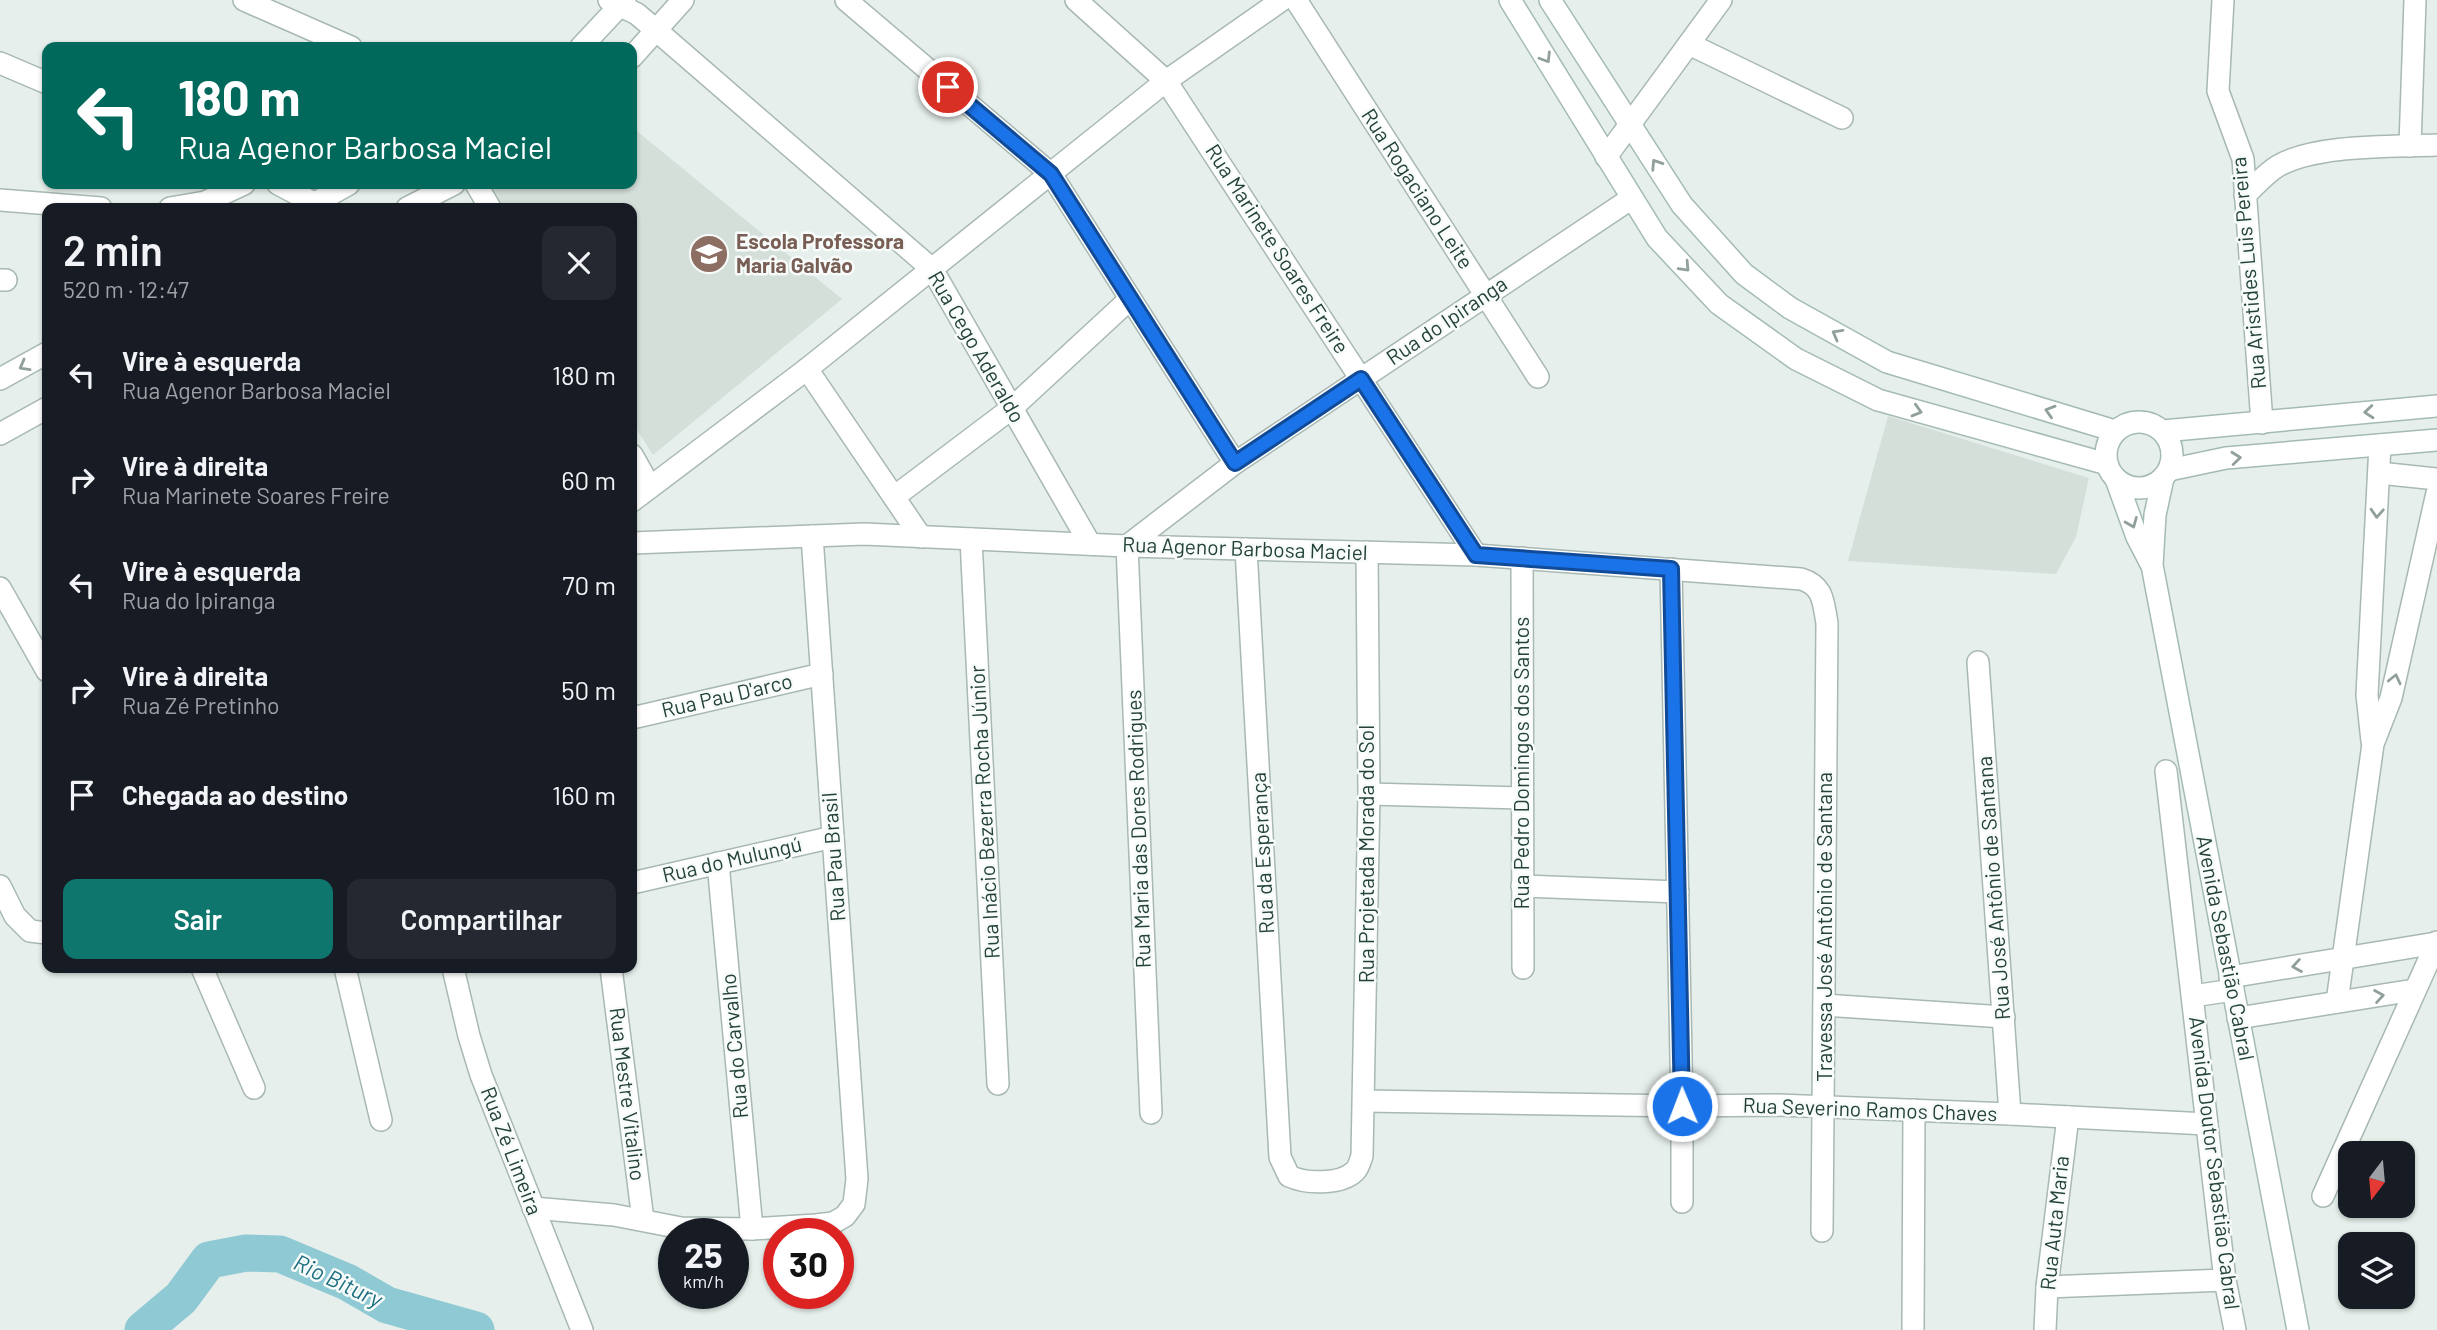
<!DOCTYPE html>
<html lang="pt">
<meta charset="utf-8">
<style>
body{margin:0;font-family:Barlow,sans-serif;background:#242831;color:#f1f3f6;height:100vh;display:flex;flex-direction:column;font-size:26px;white-space:nowrap}
*{box-sizing:border-box;margin:0}
p{font-size:23px;color:#9ea1a6}
.icon{flex:none;width:38px;height:38px;fill:none;stroke:currentColor;stroke-width:2;stroke-linecap:round;stroke-linejoin:round}
.map{position:relative;flex:1;overflow:hidden}
.drawer{position:absolute;left:42px;top:203px;width:595px;height:770px;display:flex;flex-direction:column;background:#171b24;border-radius:14px;box-shadow:0 2px 5px #0004}
.drawer>*{flex:none}
.hud{position:absolute;left:42px;top:42px;width:595px;height:147px;border-radius:14px;box-shadow:0 2px 5px #0004;background:#00695c;color:#fff;overflow:hidden}
.needle{width:46px;rotate:196deg}
.buttons{position:absolute;left:2338px;top:1141px;display:grid;gap:14px}
.buttons a{display:grid;place-items:center;width:77px;height:77px;border-radius:14px;background:#171b24;box-shadow:0 2px 5px #0004;font-size:35px}
.speed{position:absolute;left:658px;top:1218px;display:flex;gap:14px;font-size:35px;font-weight:700;text-align:center}
.speed>*{display:grid;place-content:center;width:91px;height:91px;border-radius:50%;background:#171b24;box-shadow:0 2px 5px #0004;line-height:1}
.speed small{font-size:18px;font-weight:400}
.speed .limit{border:10px solid #d22;background:#fff;color:#111}
.pin{position:absolute;display:grid;place-items:center;width:60px;height:60px;color:#fff;margin:-30px;border:4px solid #fff;border-radius:50%;box-shadow:0 2px 7px #0007}
.me{position:absolute;width:77px;margin:-38px;rotate:359deg;stroke-linejoin:round;filter:drop-shadow(0 0 5px #0008)}
.turn{display:flex;align-items:center;gap:24px;height:147px;padding:0 21px;font-size:32px}
.turn .icon{width:91px;height:91px;stroke-width:2.5}
.turn b{display:block;font-size:49px;line-height:60px}
.round{display:grid;place-items:center;flex:none;width:74px;height:74px;border-radius:14px;background:#242831}
.summary{display:flex;align-items:center;justify-content:space-between;height:119px;padding:0 21px}
h1{font-size:42px;font-weight:600;line-height:52px}
.cta{display:flex;gap:14px;margin-top:auto;padding:14px 21px}
.cta a{flex:1;height:80px;border-radius:14px;background:#0f766e;color:#fff;font-size:28px;font-weight:600;line-height:80px;text-align:center}
.cta a+a{background:#242831;color:#f1f3f6}
ul{padding:0;list-style:none}
li{display:flex;align-items:center;gap:21px;height:105px;padding:0 21px}
li div{flex:1}
li b{display:block;font-size:26px}
li em{font-style:normal}
.map>svg:first-child{display:block}
.built{fill:#d4dfda}
.lines{fill:none;stroke-linecap:round;stroke-linejoin:round}
.river{stroke:#8ec9d4;stroke-width:37}
.street-casing{stroke:#a8b8b2;stroke-width:24}
.secondary-casing{stroke:#a4bbb3;stroke-width:24}
.street{stroke:#fff;stroke-width:21}
.secondary{stroke:#fff;stroke-width:21}
.oneway{stroke:#92a09c}
.route-casing{stroke:#114b97;stroke-width:18}
.route{stroke:#1a73e8;stroke-width:12}
.labels{text-anchor:middle;stroke-width:5;stroke-linejoin:round;paint-order:stroke}
.street-label{font-size:21px;fill:#24423a;stroke:#f7fbf9}
.education-label{font-size:21px;font-weight:bold;fill:#785e54;stroke:#f7fbf9;text-anchor:start}
.water-label{font-size:23px;font-style:italic;fill:#1c6f80;stroke:#f7fbf9}
</style>
<div class="map">
<svg width="2437" height="1330" viewBox="0 0 2437 1330">
<rect width="100%" height="100%" fill="#e6efeb"/>
<g class="built">
<path d="M 632,127 L 842,299 L 653,455 L 632,422 L 632,208 L 495,208 L 480,184 L 632,184 Z"/>
<path d="M 1888,416 L 2089,478 L 2076,537 L 2056,574 L 1848,561 Z"/>
</g>
<g class="lines">
<path class="river" d="M 143,1330 L 181,1298 L 209,1260 L 246,1253 L 280,1254 L 347,1282 L 387,1305 L 476,1330"/>
<g class="street-casing">
<g id="street">
<path d="M 244,0 L 351,47"/>
<path d="M 609,0 L 637,14 L 657,31 L 932,269 L 1090,544"/>
<path d="M 846,0 L 1051,174 L 1235,463"/>
<path d="M 1076,0 L 1166,81 L 1476,555"/>
<path d="M 1296,0 L 1538,377"/>
<path d="M 2223,0 L 2218,91 L 2243,159 L 2262,423"/>
<path d="M 1689,44 L 1842,118"/>
<path d="M 581,47 L 625,0"/>
<path d="M 632,57 L 683,0"/>
<path d="M 0,63 L 47,83"/>
<path d="M 2410,146 L 2415,0"/>
<path d="M 1606,157 L 1721,0"/>
<path d="M 278,184 L 314,203 L 316,208"/>
<path d="M 476,184 L 490,208"/>
<path d="M 2245,195 C 2255,186 2266,173 2278,166 C 2316,144 2392,147 2437,145"/>
<path d="M 0,200 L 101,208"/>
<path d="M 170,208 L 205,202 L 244,184"/>
<path d="M 306,208 L 349,184"/>
<path d="M 407,208 L 454,184"/>
<path d="M 0,280 L 6,280"/>
<path d="M 807,369 L 921,537"/>
<path d="M 0,379 L 47,353"/>
<path d="M 0,434 L 47,408"/>
<path d="M 632,455 L 650,487"/>
<path d="M 2379,473 L 2437,479"/>
<path d="M 894,497 L 1012,408 L 1130,299"/>
<path d="M 632,501 L 807,369 L 1166,81 L 1282,0"/>
<path d="M 971,539 L 998,1084"/>
<path d="M 632,543 L 864,534 L 1127,546 L 1476,555 L 1801,579 C 1824,586 1823,602 1827,623 L 1822,1231"/>
<path d="M 1246,549 L 1280,1157 L 1289,1176 C 1306,1184 1341,1185 1355,1171 C 1359,1167 1360,1161 1362,1156 L 1369,794 L 1367,552"/>
<path d="M 1522,558 L 1523,968"/>
<path d="M 1671,569 L 1682,1106 L 1682,1202"/>
<path d="M 0,588 L 47,671"/>
<path d="M 1978,662 L 2010,1114"/>
<path d="M 632,718 L 822,674"/>
<path d="M 2372,741 L 2367,695 L 2380,445"/>
<path d="M 2166,771 L 2225,1280 L 2235,1330"/>
<path d="M 1369,794 L 1522,798"/>
<path d="M 718,863 L 752,1229"/>
<path d="M 632,883 L 833,837"/>
<path d="M 0,886 L 15,916 L 30,931 L 47,933"/>
<path d="M 1522,886 L 1678,892"/>
<path d="M 202,968 L 254,1088"/>
<path d="M 345,968 L 381,1120"/>
<path d="M 453,968 L 469,1036 L 481,1075 L 582,1330"/>
<path d="M 611,968 L 643,1220"/>
<path d="M 2230,977 L 2436,943"/>
<path d="M 2193,996 L 2233,990"/>
<path d="M 2337,1002 L 2373,744 L 2391,698 L 2437,493"/>
<path d="M 1824,1005 L 2004,1017"/>
<path d="M 2238,1018 L 2414,990"/>
<path d="M 1364,1101 L 1682,1106 L 1776,1105 L 2010,1114 L 2207,1124"/>
<path d="M 1151,1113 L 1127,546 L 1235,463 L 1632,198"/>
<path d="M 2323,1196 L 2437,942"/>
<path d="M 533,1208 L 614,1215 L 681,1228 L 752,1229 L 816,1225 L 833,1223 L 845,1216 L 854,1204 L 857,1179 L 812,536"/>
<path d="M 2047,1287 L 2225,1280"/>
<path d="M 1913,1330 L 1914,1110"/>
<path d="M 2045,1330 L 2047,1287 L 2068,1117"/>
</g>
</g>
<g class="secondary-casing">
<g id="secondary">
<path d="M 1510,0 L 1657,238 L 1719,304 L 1796,359 L 1878,400 L 2107,464"/>
<path d="M 1550,0 L 1682,205 L 1744,274 L 1790,308 L 1887,362 L 2115,431"/>
<circle cx="2139" cy="455" r="33"/>
<path d="M 2163,431 L 2437,406"/>
<path d="M 2169,470 L 2226,458 L 2437,440"/>
<path d="M 2163,478 L 2155,515 L 2152,565 L 2298,1330"/>
<path d="M 2116,479 L 2137,537 L 2151,564"/>
</g>
</g>
<use href="#street" class="street"/>
<use href="#secondary" class="secondary"/>
</g>
<defs><path id="oneway-chevron" d="M-2-3.5L2.5 0L-2 3.5" fill="none" stroke-width="1.6" stroke-linecap="round" stroke-linejoin="round" transform="scale(1.75)"/></defs>
<g class="oneway">
<use href="#oneway-chevron" transform="translate(1546 58) rotate(58)"/>
<use href="#oneway-chevron" transform="translate(1656 164) rotate(-123)"/>
<use href="#oneway-chevron" transform="translate(1685 267) rotate(47)"/>
<use href="#oneway-chevron" transform="translate(1837 334) rotate(-151)"/>
<use href="#oneway-chevron" transform="translate(24 366) rotate(151)"/>
<use href="#oneway-chevron" transform="translate(1917 411) rotate(16)"/>
<use href="#oneway-chevron" transform="translate(2050 411) rotate(-163)"/>
<use href="#oneway-chevron" transform="translate(2369 412) rotate(175)"/>
<use href="#oneway-chevron" transform="translate(2236 458) rotate(-6)"/>
<use href="#oneway-chevron" transform="translate(2377 513) rotate(93)"/>
<use href="#oneway-chevron" transform="translate(2132 523) rotate(68)"/>
<use href="#oneway-chevron" transform="translate(2395 679) rotate(-77)"/>
<use href="#oneway-chevron" transform="translate(2297 966) rotate(171)"/>
<use href="#oneway-chevron" transform="translate(2379 996) rotate(-9)"/>
</g>
<g class="lines">
<g class="route-casing">
<path id="route" d="M 948,87 L 1051,174 L 1235,463 L 1361,379 L 1476,555 L 1671,569 L 1682,1106"/>
</g>
<use href="#route" class="route"/>
</g>
<defs>
<g id="school-disc" transform="scale(2.0125)"><circle r="9.5" fill="#8d6e63" stroke="#f7fbf9"/><path d="M0-5L7-2L0 1L-7-2ZM-4 1L0 2.5L4 1V4Q0 6-4 4Z" fill="#fff"/></g>
</defs>
<g fill-rule="evenodd">
<use href="#school-disc" x="709" y="254"/>
</g>
<g class="labels">
<g class="street-label">
<text transform="translate(1417 189) rotate(57)" y="7">Rua Rogaciano Leite</text>
<text transform="translate(1277 249) rotate(57)" y="7">Rua Marinete Soares Freire</text>
<text transform="translate(2249 273) rotate(-95)" y="7">Rua Aristides Luis Pereira</text>
<text transform="translate(1447 321) rotate(-34)" y="7">Rua do Ipiranga</text>
<text transform="translate(976 347) rotate(60)" y="7">Rua Cego Aderaldo</text>
<text transform="translate(1245 549) rotate(2)" y="7">Rua Agenor Barbosa Maciel</text>
<text transform="translate(727 696) rotate(-13)" y="7">Rua Pau D'arco</text>
<text transform="translate(1522 763) rotate(-90)" y="7">Rua Pedro Domingos dos Santos</text>
<text transform="translate(985 812) rotate(-93)" y="7">Rua Inácio Bezerra Rocha Júnior</text>
<text transform="translate(1139 829) rotate(-92)" y="7">Rua Maria das Dores Rodrigues</text>
<text transform="translate(1263 853) rotate(-93)" y="7">Rua da Esperança</text>
<text transform="translate(1367 854) rotate(-90)" y="7">Rua Projetada Morada do Sol</text>
<text transform="translate(834 857) rotate(-94)" y="7">Rua Pau Brasil</text>
<text transform="translate(732 860) rotate(-13)" y="7">Rua do Mulungú</text>
<text transform="translate(1994 888) rotate(-94)" y="7">Rua José Antônio de Santana</text>
<text transform="translate(1825 927) rotate(-90)" y="7">Travessa José Antônio de Santana</text>
<text transform="translate(2225 948) rotate(79)" y="7">Avenida Sebastião Cabral</text>
<text transform="translate(735 1046) rotate(-95)" y="7">Rua do Carvalho</text>
<text transform="translate(627 1094) rotate(83)" y="7">Rua Mestre Vitalino</text>
<text transform="translate(1870 1110) rotate(2)" y="7">Rua Severino Ramos Chaves</text>
<text transform="translate(511 1151) rotate(69)" y="7">Rua Zé Limeira</text>
<text transform="translate(2214 1163) rotate(83)" y="7">Avenida Doutor Sebastião Cabral</text>
<text transform="translate(2055 1223) rotate(-84)" y="7">Rua Auta Maria</text>
</g>
<g class="education-label">
<text x="736" y="249">Escola Professora<tspan x="736" dy="24">Maria Galvão</tspan></text>
</g>
<g class="water-label">
<text transform="translate(338 1281) rotate(25)" y="8">Rio Bitury</text>
</g>
</g>
</svg>
<div class="buttons">
<a><svg class="needle" viewBox="-14 -14 28 28"><path d="M0-13l5 13h-10z" fill="#e53935"/><path d="M0 13l5-13h-10z" fill="#9ea1a6"/></svg></a>
<a><svg class="icon" aria-label="layers" viewBox="0 0 24 24"><path d="M12 4l9 5-9 5-9-5zM3 14l9 5 9-5"/></svg></a>
</div>
<div class="speed"><div>25<small>km/h</small></div><div class="limit">30</div></div>
<div class="pin" style="left:948px;top:87px;background:#d93025"><svg class="icon" aria-label="arrive" viewBox="0 0 24 24"><path d="M6 21V4h12l-3 4 3 4H6"/></svg></div>
<svg class="me" style="left:1682px;top:1106px" viewBox="-20 -20 40 40"><circle r="17" fill="#1a73e8" stroke="#fff" stroke-width="3"/><path d="M0-11L8 9 0 5-8 9z" fill="#fff"/></svg>
<div class="hud">
<div class="turn"><svg class="icon" aria-label="left" viewBox="0 0 24 24"><path d="M17 20v-9H6M10 6l-5 5 5 5"/></svg><div><b>180 m</b>Rua Agenor Barbosa Maciel</div></div>
</div>
<section class="drawer">
<div class="summary"><div><h1>2 min</h1><p>520 m · 12:47</p></div><a class="round"><svg class="icon" aria-label="close" viewBox="0 0 24 24"><path d="M6 6l12 12M18 6L6 18"/></svg></a></div>
<ul>
<li><svg class="icon" aria-label="left" viewBox="0 0 24 24"><path d="M17 20v-9H6M10 6l-5 5 5 5"/></svg><div><b>Vire à esquerda</b><p>Rua Agenor Barbosa Maciel</p></div><em>180 m</em></li>
<li><svg class="icon" aria-label="right" viewBox="0 0 24 24"><path d="M7 20v-9h11M14 6l5 5-5 5"/></svg><div><b>Vire à direita</b><p>Rua Marinete Soares Freire</p></div><em>60 m</em></li>
<li><svg class="icon" aria-label="left" viewBox="0 0 24 24"><path d="M17 20v-9H6M10 6l-5 5 5 5"/></svg><div><b>Vire à esquerda</b><p>Rua do Ipiranga</p></div><em>70 m</em></li>
<li><svg class="icon" aria-label="right" viewBox="0 0 24 24"><path d="M7 20v-9h11M14 6l5 5-5 5"/></svg><div><b>Vire à direita</b><p>Rua Zé Pretinho</p></div><em>50 m</em></li>
<li><svg class="icon" aria-label="arrive" viewBox="0 0 24 24"><path d="M6 21V4h12l-3 4 3 4H6"/></svg><div><b>Chegada ao destino</b></div><em>160 m</em></li>
</ul>
<div class="cta"><a>Sair</a><a>Compartilhar</a></div>
</section>
</div>
